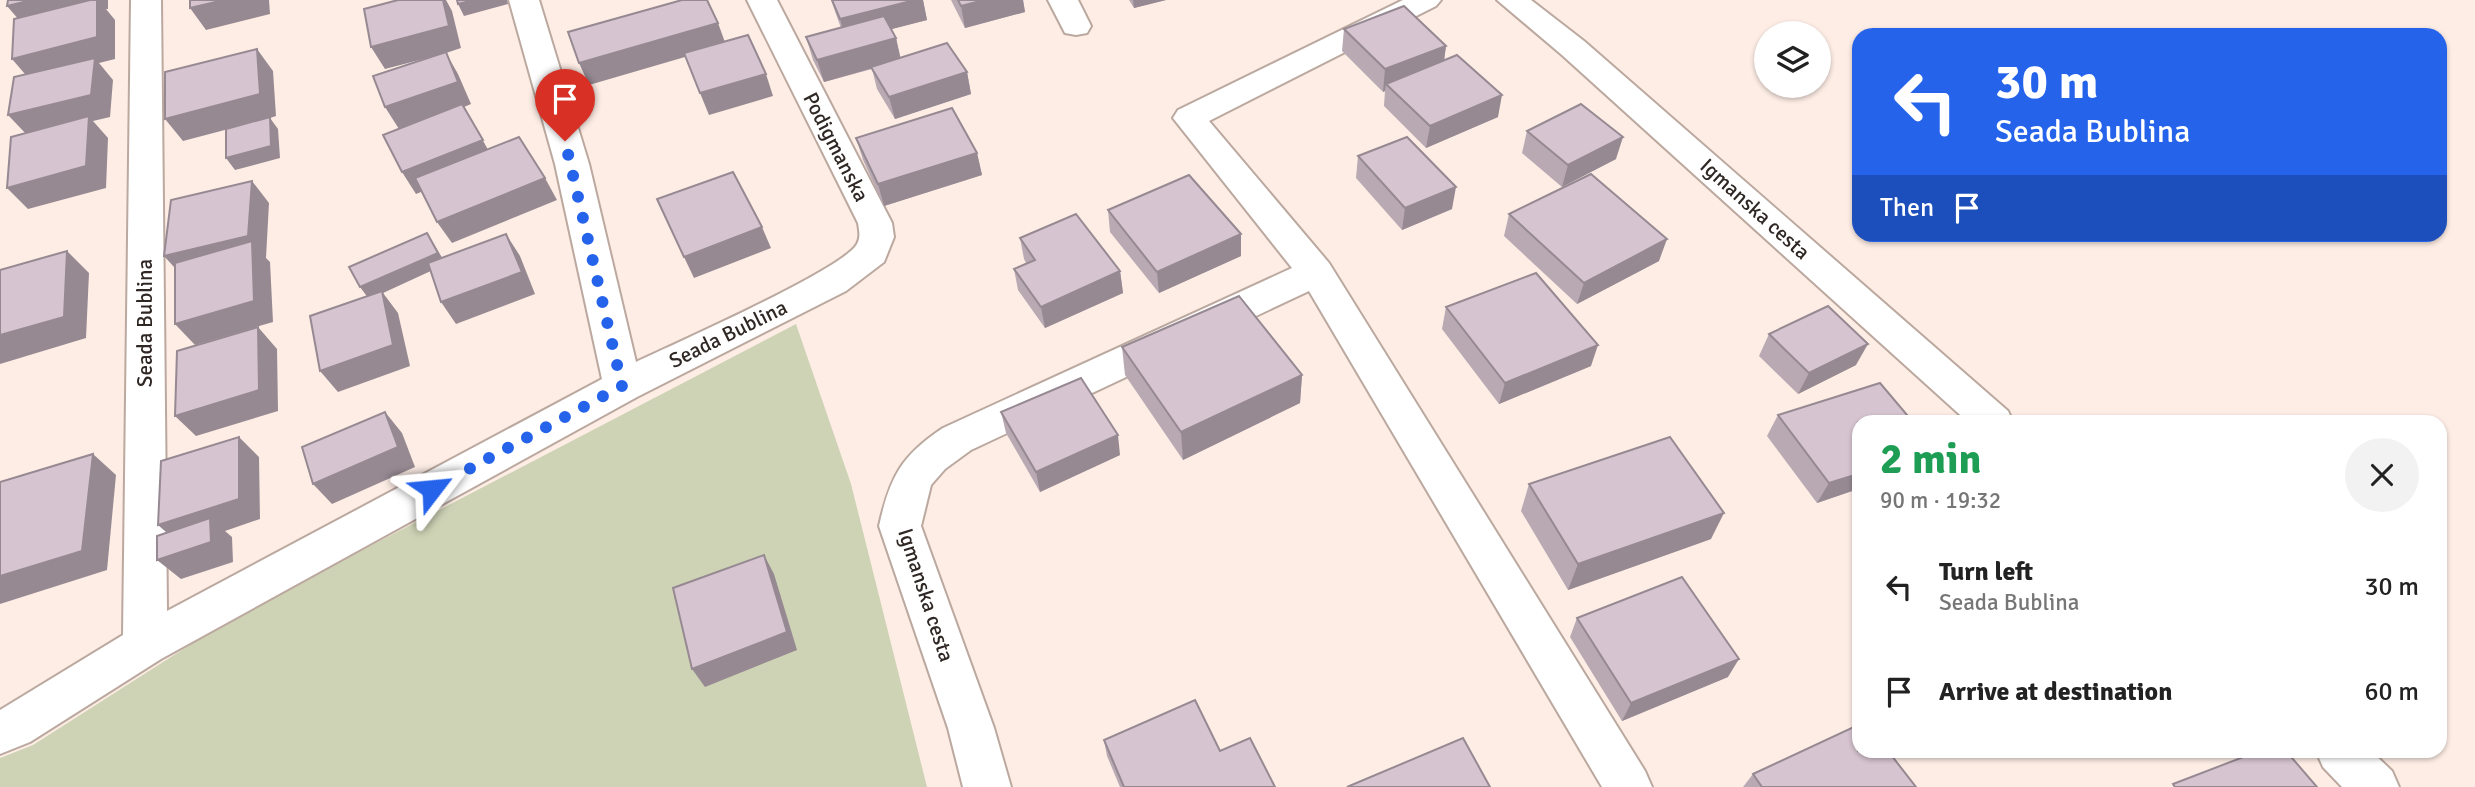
<!DOCTYPE html>
<meta charset="utf-8">
<style>
body{margin:0;font-family:Signika,sans-serif;background:#f2f2f2;color:#222;height:100vh;display:flex;flex-direction:column;font-size:26px;white-space:nowrap}
*{box-sizing:border-box;margin:0}
p{font-size:23px;color:#767676}
.icon{flex:none;width:38px;height:38px;fill:none;stroke:currentColor;stroke-width:2;stroke-linecap:round;stroke-linejoin:round}
.map{position:relative;flex:1;overflow:hidden}
.panel{position:absolute;left:1852px;top:415px;width:595px;height:343px;display:flex;flex-direction:column;background:#fff;border-radius:21px;box-shadow:0 2px 5px #0004}
.panel>*{flex:none}
.banner{position:absolute;left:1852px;top:28px;width:595px;height:214px;border-radius:21px;box-shadow:0 2px 5px #0004;background:#2563eb;color:#fff;overflow:hidden}
.tools{position:absolute;left:1754px;top:21px;display:grid;gap:14px}
.tools a{display:grid;place-items:center;width:77px;height:77px;border-radius:50%;background:#fff;box-shadow:0 2px 5px #0004;font-size:35px}
.pin{position:absolute;display:grid;place-items:center;width:60px;height:60px;color:#fff;margin:-72px -30px;border-radius:50% 50% 50% 0;rotate:-45deg;box-shadow:0 0 7px #0007}
.pin .icon{rotate:45deg}
.me{position:absolute;width:77px;margin:-38px;rotate:61deg;stroke-linejoin:round;filter:drop-shadow(0 0 5px #0008)}
.turn{display:flex;align-items:center;gap:24px;height:147px;padding:0 28px;font-size:32px}
.turn .icon{width:91px;height:91px;stroke-width:2.5}
.turn b{display:block;font-size:49px;line-height:60px}
.then{display:flex;align-items:center;height:66px;padding:0 28px;background:#0003;gap:14px;font-size:26px}
.round{display:grid;place-items:center;flex:none;width:74px;height:74px;border-radius:37px;background:#f2f2f2}
.head{display:flex;align-items:center;justify-content:space-between;height:119px;padding:0 28px}
h1{font-size:42px;font-weight:700;line-height:52px;color:#1e9e55}
ul{padding:0;list-style:none}
li{display:flex;align-items:center;gap:21px;height:105px;padding:0 28px}
li div{flex:1}
li b{display:block;font-size:26px}
li em{font-style:normal}
.map>svg:first-child{display:block}
.green{fill:#ced3b5}
.lines{fill:none;stroke-linecap:round;stroke-linejoin:round}
.minor-casing{stroke:#bba89f;stroke-width:4}
.minor{fill:#fff;fill-rule:evenodd}
.wall{fill:#b8a9b3}
.shaded-wall{fill:#968992}
.building{fill:#d6c4d0;stroke:#968992;stroke-width:2}
.route{stroke:#2563eb;stroke-width:12;stroke-dasharray:0 21.6}
.labels{text-anchor:middle;stroke-width:5;stroke-linejoin:round;paint-order:stroke}
.street-label{font-size:21px;fill:#2f2724;stroke:#fefefe}
</style>
<div class="map">
<svg width="2475" height="787" viewBox="0 0 2475 787">
<rect width="100%" height="100%" fill="#fdede5"/>
<path class="green" d="M 796,324 L 851,484 L 927,787 L 0,787 L 0,758 L 33,745 L 232,618 Z"/>
<g class="lines">
<g class="minor-casing">
<g id="minor">
<path d="M 131,0 L 161,0 L 167,611 L 602,379 L 555,164 L 509,0 L 539,0 L 589,164 L 636,362 C 672,345 844,269 857,244 C 861,237 859,230 858,223 L 747,0 L 777,0 L 892,223 L 894,237 L 884,262 L 846,291 L 637,397 L 161,659 L 30,742 L 0,754 L 0,710 L 123,635 Z"/>
<path d="M 1048,0 L 1078,0 L 1091,26 L 1087,33 L 1076,35 L 1065,33 Z"/>
<path d="M 1403,0 L 1441,0 L 1436,6 L 1209,121 L 1329,263 L 1645,771 L 1652,787 L 1602,787 L 1309,291 L 971,450 L 945,469 L 931,485 L 921,526 L 994,728 L 1011,787 L 963,787 L 948,728 L 879,526 C 890,477 901,456 943,428 L 1292,268 L 1173,118 L 1178,110 Z"/>
<path d="M 1497,0 L 1531,0 L 1584,41 L 2008,411 L 2013,422 L 1968,422 L 1562,55 Z"/>
<path d="M 2316,751 L 2371,751 L 2392,771 L 2399,787 L 2342,787 L 2323,767 Z"/>
</g>
</g>
<use href="#minor" class="minor"/>
</g>
<g class="wall">
<path d="M 831,0 L 923,0 L 927,20 L 891,29 L 896,38 L 900,58 L 967,72 L 971,94 L 895,119 L 877,89 L 872,69 L 824,82 L 813,60 L 806,37 L 841,28 Z"/>
<path d="M 951,0 L 1023,0 L 1025,12 L 965,28 Z"/>
<path d="M 1129,0 L 1166,0 L 1134,8 Z"/>
<path d="M 1344,29 L 1446,46 L 1444,61 L 1498,117 L 1426,148 L 1384,106 L 1385,91 L 1383,92 L 1342,51 Z"/>
<path d="M 1527,131 L 1616,159 L 1562,187 L 1522,153 Z"/>
<path d="M 856,138 L 977,153 L 982,175 L 884,206 L 863,160 Z"/>
<path d="M 1358,156 L 1452,209 L 1402,230 L 1356,178 Z"/>
<path d="M 1108,210 L 1241,256 L 1159,293 L 1110,232 Z"/>
<path d="M 1509,214 L 1659,261 L 1577,304 L 1504,236 Z"/>
<path d="M 1020,238 L 1120,271 L 1123,293 L 1045,328 L 1018,290 L 1014,269 L 1026,263 L 1024,259 Z"/>
<path d="M 1446,307 L 1591,366 L 1499,404 L 1442,329 Z"/>
<path d="M 1769,334 L 1856,365 L 1798,394 L 1759,356 Z"/>
<path d="M 1122,347 L 1302,375 L 1300,403 L 1183,460 L 1125,375 Z"/>
<path d="M 1001,412 L 1120,455 L 1040,492 L 1006,433 Z"/>
<path d="M 1778,415 L 1858,422 L 1858,489 L 1817,503 L 1767,436 Z"/>
<path d="M 1529,484 L 1711,539 L 1568,590 L 1521,511 Z"/>
<path d="M 1577,618 L 1728,677 L 1622,721 L 1570,637 Z"/>
<path d="M 1104,740 L 1220,751 L 1275,787 L 1120,787 L 1107,756 Z"/>
<path d="M 1753,774 L 1916,787 L 1743,787 Z"/>
</g>
<g class="shaded-wall">
<path d="M 32,0 L 108,0 L 108,9 L 106,9 L 115,20 L 115,59 L 99,63 L 113,80 L 110,117 L 93,121 L 108,138 L 106,188 L 28,209 L 7,188 L 29,137 L 8,115 L 31,81 L 12,59 L 26,28 L 7,6 Z"/>
<path d="M 224,0 L 269,0 L 270,14 L 206,30 L 190,8 Z"/>
<path d="M 443,0 L 446,0 L 452,11 L 461,48 L 446,53 L 458,74 L 471,104 L 464,107 L 495,162 L 416,194 L 402,172 L 399,129 L 385,107 L 446,53 L 385,69 L 371,47 Z"/>
<path d="M 474,0 L 507,0 L 508,4 L 464,16 L 458,4 Z"/>
<path d="M 915,0 L 923,0 L 927,20 L 846,41 L 840,19 Z"/>
<path d="M 984,0 L 1023,0 L 1025,12 L 965,28 L 961,6 Z"/>
<path d="M 1133,0 L 1166,0 L 1134,8 Z"/>
<path d="M 718,23 L 726,45 L 589,85 L 579,63 Z"/>
<path d="M 896,38 L 901,60 L 824,82 L 817,60 Z"/>
<path d="M 1446,46 L 1443,68 L 1386,84 L 1385,91 L 1383,92 L 1385,69 Z"/>
<path d="M 257,49 L 273,71 L 276,116 L 270,118 L 278,129 L 280,158 L 235,170 L 226,158 L 270,118 L 183,141 L 165,119 Z"/>
<path d="M 967,72 L 971,94 L 895,119 L 889,97 Z"/>
<path d="M 766,74 L 773,96 L 709,115 L 700,93 Z"/>
<path d="M 1502,95 L 1498,117 L 1426,148 L 1430,126 Z"/>
<path d="M 1623,137 L 1616,159 L 1562,187 L 1568,165 Z"/>
<path d="M 977,153 L 982,175 L 884,206 L 878,184 Z"/>
<path d="M 545,178 L 557,200 L 452,243 L 437,222 Z"/>
<path d="M 252,181 L 269,203 L 266,258 L 270,262 L 273,322 L 195,345 L 175,324 L 184,278 L 164,256 Z"/>
<path d="M 1456,187 L 1452,209 L 1402,230 L 1405,208 Z"/>
<path d="M 762,227 L 771,248 L 694,278 L 684,257 Z"/>
<path d="M 427,233 L 446,264 L 383,293 L 398,313 L 410,366 L 338,392 L 320,371 L 369,299 L 360,287 Z"/>
<path d="M 506,234 L 520,256 L 535,294 L 456,324 L 441,302 Z"/>
<path d="M 1241,234 L 1241,256 L 1159,293 L 1157,272 Z"/>
<path d="M 1667,239 L 1659,261 L 1577,304 L 1584,283 Z"/>
<path d="M 67,251 L 89,273 L 86,338 L 0,364 L 0,335 Z"/>
<path d="M 1120,271 L 1123,293 L 1045,328 L 1041,307 Z"/>
<path d="M 258,327 L 277,349 L 278,411 L 196,436 L 175,416 Z"/>
<path d="M 1868,344 L 1856,365 L 1798,394 L 1809,373 Z"/>
<path d="M 1598,345 L 1591,366 L 1499,404 L 1505,383 Z"/>
<path d="M 1302,375 L 1300,403 L 1183,460 L 1181,432 Z"/>
<path d="M 385,412 L 402,433 L 415,467 L 332,504 L 313,484 Z"/>
<path d="M 1118,435 L 1120,455 L 1040,492 L 1036,472 Z"/>
<path d="M 239,437 L 259,457 L 260,519 L 225,531 L 232,537 L 233,562 L 181,579 L 157,560 L 181,545 L 158,525 Z"/>
<path d="M 93,454 L 116,475 L 107,570 L 0,604 L 0,576 Z"/>
<path d="M 1858,474 L 1858,489 L 1817,503 L 1829,483 Z"/>
<path d="M 1724,513 L 1711,539 L 1568,590 L 1578,564 Z"/>
<path d="M 764,555 L 774,574 L 797,650 L 705,687 L 692,669 Z"/>
<path d="M 1739,659 L 1728,677 L 1622,721 L 1631,703 Z"/>
</g>
<g class="building">
<path d="M 8,0 L 32,0 L 7,6 Z"/>
<path d="M 90,0 L 97,0 L 97,37 L 12,59 L 14,19 Z"/>
<path d="M 190,0 L 224,0 L 190,8 Z"/>
<path d="M 398,0 L 443,0 L 449,26 L 371,47 L 364,9 Z"/>
<path d="M 457,0 L 474,0 L 458,4 Z"/>
<path d="M 682,0 L 707,0 L 718,23 L 579,63 L 568,32 Z"/>
<path d="M 832,0 L 915,0 L 840,19 Z"/>
<path d="M 958,0 L 984,0 L 961,6 Z"/>
<path d="M 1404,6 L 1446,46 L 1385,69 L 1344,29 Z"/>
<path d="M 884,16 L 896,38 L 817,60 L 806,37 Z"/>
<path d="M 748,35 L 766,74 L 700,93 L 684,53 Z"/>
<path d="M 947,43 L 967,72 L 889,97 L 871,67 Z"/>
<path d="M 257,49 L 260,94 L 165,119 L 165,72 Z"/>
<path d="M 446,52 L 458,82 L 385,107 L 373,76 Z"/>
<path d="M 1457,55 L 1502,95 L 1430,126 L 1386,84 Z"/>
<path d="M 95,58 L 91,95 L 8,115 L 14,77 Z"/>
<path d="M 462,104 L 483,140 L 402,172 L 383,135 Z"/>
<path d="M 1581,104 L 1623,137 L 1568,165 L 1527,131 Z"/>
<path d="M 952,108 L 977,153 L 878,184 L 856,138 Z"/>
<path d="M 89,116 L 86,166 L 7,188 L 11,137 Z"/>
<path d="M 270,117 L 271,146 L 226,158 L 226,129 Z"/>
<path d="M 519,137 L 545,178 L 437,222 L 415,178 Z"/>
<path d="M 1407,137 L 1456,187 L 1405,208 L 1358,156 Z"/>
<path d="M 733,172 L 762,227 L 684,257 L 657,199 Z"/>
<path d="M 1591,174 L 1667,239 L 1584,283 L 1509,214 Z"/>
<path d="M 1189,175 L 1241,234 L 1157,272 L 1108,210 Z"/>
<path d="M 252,181 L 248,236 L 164,256 L 171,200 Z"/>
<path d="M 1076,214 L 1120,271 L 1041,307 L 1014,269 L 1035,260 L 1020,238 Z"/>
<path d="M 427,233 L 438,253 L 360,287 L 349,267 Z"/>
<path d="M 506,234 L 522,272 L 441,302 L 428,263 Z"/>
<path d="M 252,241 L 254,301 L 175,324 L 175,263 Z"/>
<path d="M 67,251 L 64,317 L 0,335 L 0,270 Z"/>
<path d="M 1536,273 L 1598,345 L 1505,383 L 1446,307 Z"/>
<path d="M 382,291 L 393,345 L 320,371 L 310,316 Z"/>
<path d="M 1239,296 L 1302,375 L 1181,432 L 1122,347 Z"/>
<path d="M 1828,306 L 1868,344 L 1809,373 L 1769,334 Z"/>
<path d="M 258,327 L 259,390 L 175,416 L 177,351 Z"/>
<path d="M 1081,378 L 1118,435 L 1036,472 L 1001,412 Z"/>
<path d="M 1880,383 L 1913,422 L 1858,422 L 1858,474 L 1829,483 L 1778,415 Z"/>
<path d="M 385,412 L 398,447 L 313,484 L 302,447 Z"/>
<path d="M 239,437 L 239,499 L 158,525 L 161,461 Z"/>
<path d="M 1670,437 L 1724,513 L 1578,564 L 1529,484 Z"/>
<path d="M 93,454 L 82,551 L 0,576 L 0,482 Z"/>
<path d="M 210,518 L 211,542 L 157,560 L 157,536 Z"/>
<path d="M 764,555 L 787,632 L 692,669 L 673,588 Z"/>
<path d="M 1682,577 L 1739,659 L 1631,703 L 1577,618 Z"/>
<path d="M 1195,700 L 1220,751 L 1250,738 L 1275,787 L 1124,787 L 1104,740 Z"/>
<path d="M 1858,725 L 1858,751 L 1888,751 L 1916,787 L 1762,787 L 1753,774 Z"/>
<path d="M 1463,738 L 1490,787 L 1347,787 Z"/>
<path d="M 2259,751 L 2286,751 L 2317,787 L 2175,787 L 2173,784 Z"/>
</g>
<g class="lines">
<path class="route" d="M 432,489 L 622,386 L 565,141"/>
</g>
<g class="labels">
<g class="street-label">
<text transform="translate(836 147) rotate(63)" y="7">Podigmanska</text>
<text transform="translate(1755 209) rotate(42)" y="7">Igmanska cesta</text>
<text transform="translate(145 323) rotate(-90)" y="7">Seada Bublina</text>
<text transform="translate(728 334) rotate(-26)" y="7">Seada Bublina</text>
<text transform="translate(926 595) rotate(72)" y="7">Igmanska cesta</text>
</g>
</g>
</svg>
<div class="tools">
<a><svg class="icon" aria-label="layers" viewBox="0 0 24 24"><path d="M12 4l9 5-9 5-9-5zM3 14l9 5 9-5"/></svg></a>
</div>
<div class="pin" style="left:565px;top:141px;background:#d93025"><svg class="icon" aria-label="arrive" viewBox="0 0 24 24"><path d="M6 21V4h12l-3 4 3 4H6"/></svg></div>
<svg class="me" style="left:432px;top:489px" viewBox="-20 -20 40 40"><path d="M0-17L14 15 0 8-14 15z" fill="#2563eb" stroke="#fff" stroke-width="4"/></svg>
<div class="banner">
<div class="turn"><svg class="icon" aria-label="left" viewBox="0 0 24 24"><path d="M17 20v-9H6M10 6l-5 5 5 5"/></svg><div><b>30 m</b>Seada Bublina</div></div>
<div class="then">Then<svg class="icon" aria-label="arrive" viewBox="0 0 24 24"><path d="M6 21V4h12l-3 4 3 4H6"/></svg></div>
</div>
<section class="panel">
<div class="head"><div><h1>2 min</h1><p>90 m · 19:32</p></div><a class="round"><svg class="icon" aria-label="close" viewBox="0 0 24 24"><path d="M6 6l12 12M18 6L6 18"/></svg></a></div>
<ul>
<li><svg class="icon" aria-label="left" viewBox="0 0 24 24"><path d="M17 20v-9H6M10 6l-5 5 5 5"/></svg><div><b>Turn left</b><p>Seada Bublina</p></div><em>30 m</em></li>
<li><svg class="icon" aria-label="arrive" viewBox="0 0 24 24"><path d="M6 21V4h12l-3 4 3 4H6"/></svg><div><b>Arrive at destination</b></div><em>60 m</em></li>
</ul>
</section>
</div>
